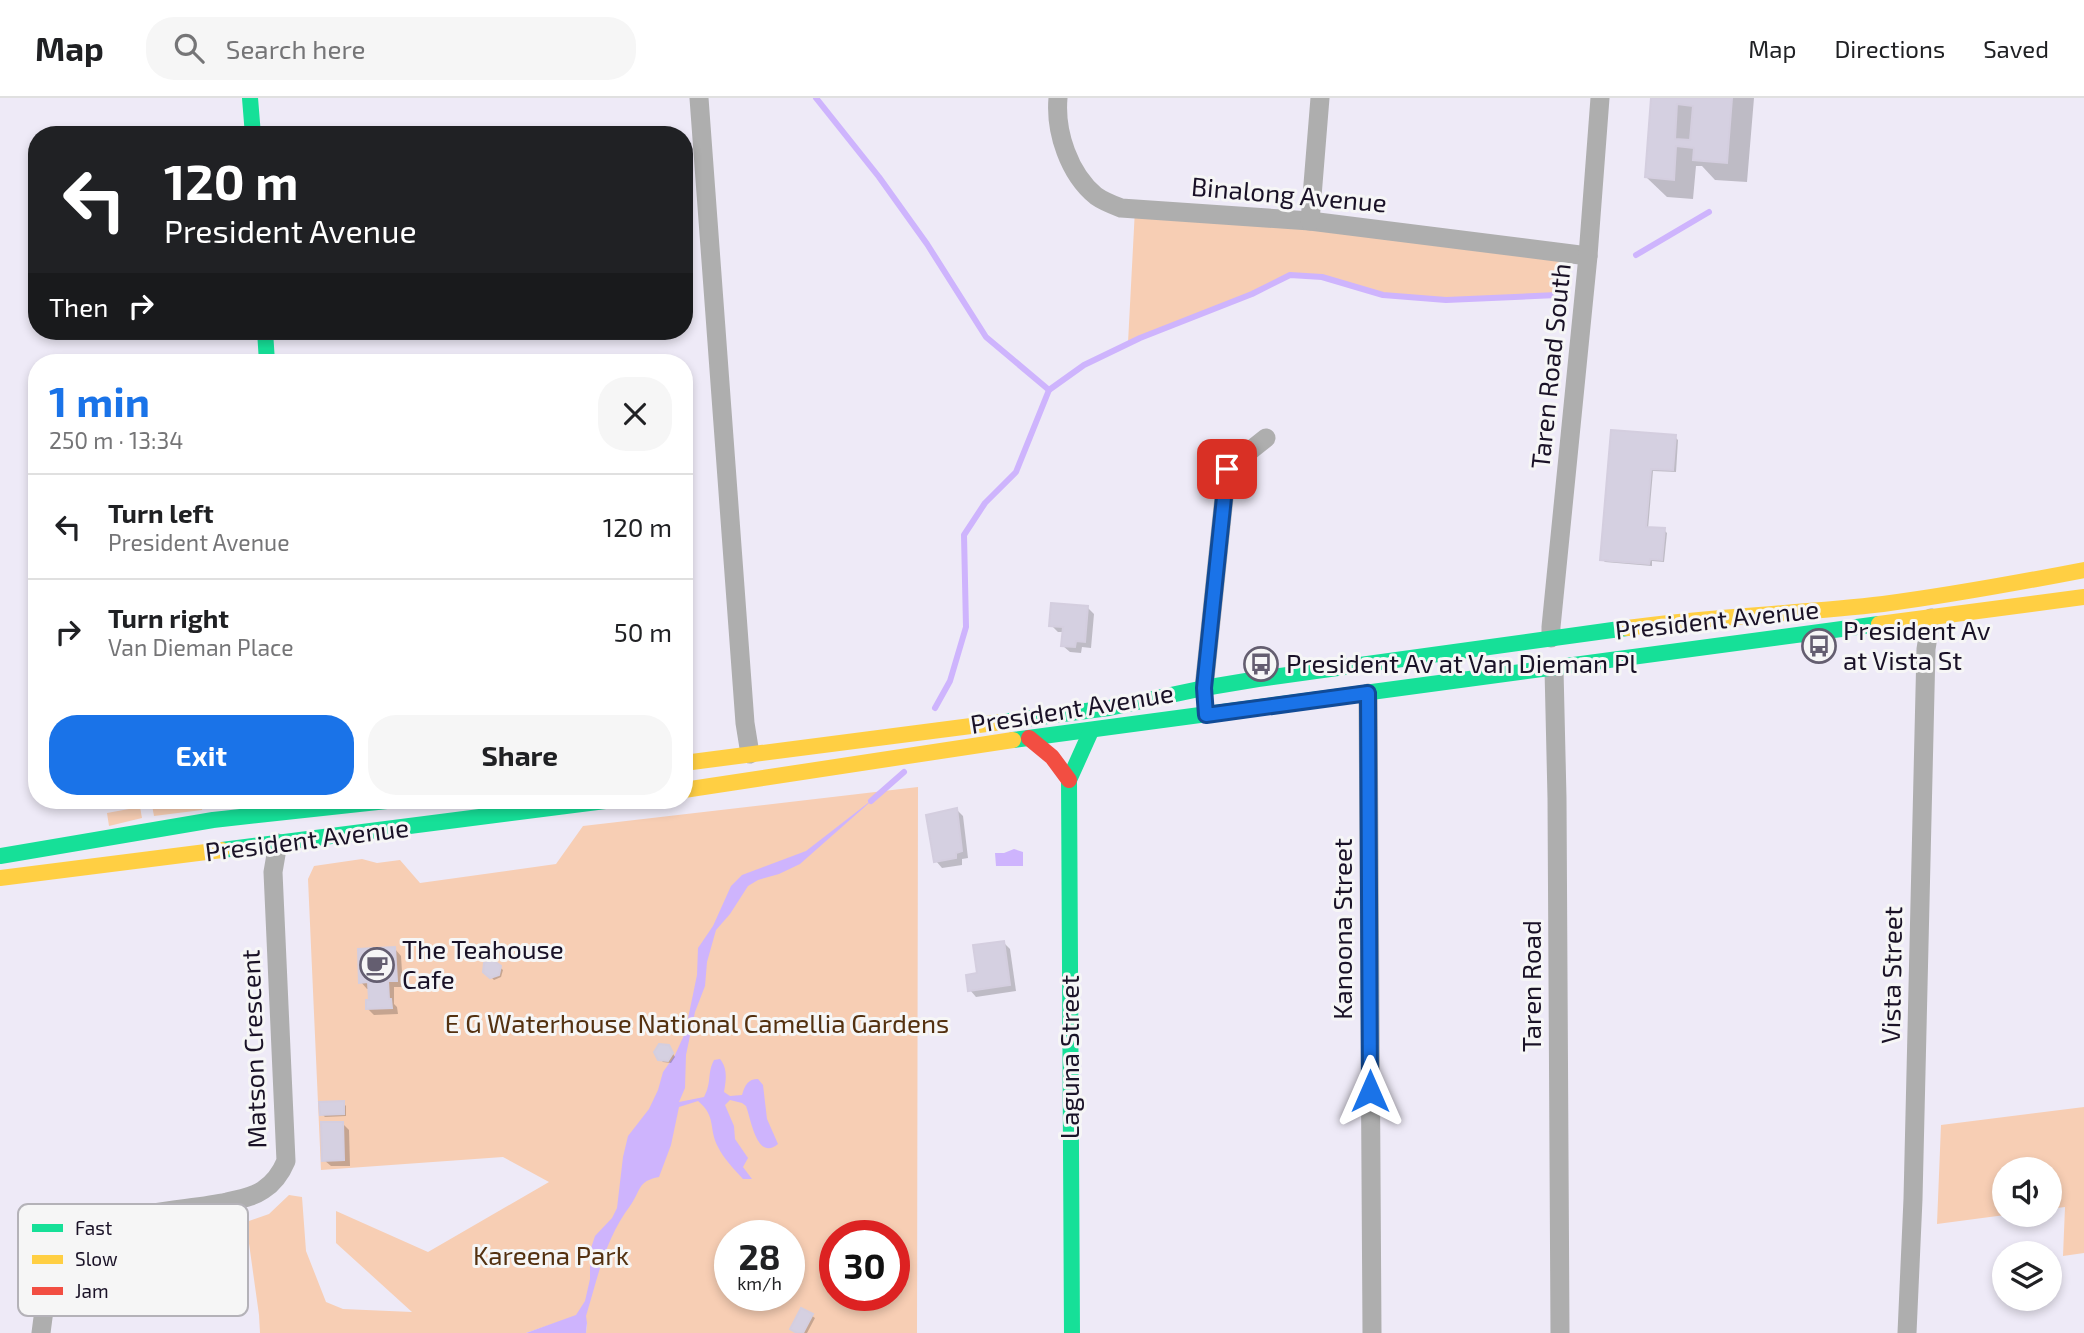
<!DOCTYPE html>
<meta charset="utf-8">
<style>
body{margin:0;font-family:"Exo 2",sans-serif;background:#f6f6f6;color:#202124;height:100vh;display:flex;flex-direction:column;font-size:26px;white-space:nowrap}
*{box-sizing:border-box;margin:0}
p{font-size:23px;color:#757577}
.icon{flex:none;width:38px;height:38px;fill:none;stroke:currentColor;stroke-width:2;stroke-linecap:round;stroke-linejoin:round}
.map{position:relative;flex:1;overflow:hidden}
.panel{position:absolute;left:28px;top:256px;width:665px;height:455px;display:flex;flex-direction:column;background:#fff;border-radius:28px;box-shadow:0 4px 10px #0003}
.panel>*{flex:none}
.banner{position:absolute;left:28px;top:28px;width:665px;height:214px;border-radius:28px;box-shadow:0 4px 10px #0003;background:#202124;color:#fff;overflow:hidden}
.tools{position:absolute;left:1992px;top:1059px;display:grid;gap:14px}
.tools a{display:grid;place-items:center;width:70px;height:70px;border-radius:50%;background:#fff;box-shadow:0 4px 10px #0003;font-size:35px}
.speed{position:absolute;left:714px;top:1122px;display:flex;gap:14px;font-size:35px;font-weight:700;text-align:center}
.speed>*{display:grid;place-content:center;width:91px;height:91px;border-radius:50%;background:#fff;box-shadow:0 4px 10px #0003;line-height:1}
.speed small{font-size:18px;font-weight:400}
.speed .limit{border:10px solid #d22;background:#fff;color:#111}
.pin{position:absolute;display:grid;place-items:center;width:60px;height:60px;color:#fff;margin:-30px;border-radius:14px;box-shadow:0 4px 10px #0006}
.me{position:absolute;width:77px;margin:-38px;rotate:0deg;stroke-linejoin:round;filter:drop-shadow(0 0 5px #0008)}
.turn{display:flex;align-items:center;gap:24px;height:147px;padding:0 21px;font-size:32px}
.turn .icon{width:91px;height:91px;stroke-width:2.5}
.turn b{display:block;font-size:49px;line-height:60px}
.then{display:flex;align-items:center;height:66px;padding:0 21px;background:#0003;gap:14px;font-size:26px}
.round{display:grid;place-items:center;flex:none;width:74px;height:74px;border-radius:28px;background:#f6f6f6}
.summary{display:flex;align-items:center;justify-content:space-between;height:119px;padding:0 21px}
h1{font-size:42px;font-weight:700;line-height:52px;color:#1a73e8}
.button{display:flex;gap:14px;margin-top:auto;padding:14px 21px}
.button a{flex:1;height:80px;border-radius:28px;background:#1a73e8;color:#fff;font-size:28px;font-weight:700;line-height:80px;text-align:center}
.button a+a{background:#f6f6f6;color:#202124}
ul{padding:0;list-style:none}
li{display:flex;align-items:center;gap:21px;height:105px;padding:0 21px;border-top:2px solid #e0e0e0}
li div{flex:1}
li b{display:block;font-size:26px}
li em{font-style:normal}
header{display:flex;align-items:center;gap:42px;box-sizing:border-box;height:98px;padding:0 35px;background:#fff;border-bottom:2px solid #e0e0e0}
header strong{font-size:33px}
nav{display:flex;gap:38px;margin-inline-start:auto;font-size:24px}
.search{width:490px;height:63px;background:#f6f6f6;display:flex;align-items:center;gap:18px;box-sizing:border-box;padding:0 24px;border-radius:28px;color:#757577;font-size:26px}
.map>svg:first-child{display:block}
.green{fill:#f7ceb4;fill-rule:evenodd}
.water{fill:#ceb4fd}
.shadow{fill:#0003}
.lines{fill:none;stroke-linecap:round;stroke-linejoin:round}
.stream{stroke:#ceb4fd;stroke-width:6}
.building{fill:#d5d0e1;stroke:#d4cedf;stroke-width:2;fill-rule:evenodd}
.street{stroke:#aeaeae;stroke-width:19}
.fast{stroke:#16e098;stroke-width:16}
.slow{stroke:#ffcf43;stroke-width:16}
.jam{stroke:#f24e42;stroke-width:16}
.route-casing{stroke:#114b97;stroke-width:18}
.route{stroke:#1a73e8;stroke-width:12}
.labels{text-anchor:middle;stroke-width:6;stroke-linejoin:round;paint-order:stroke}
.street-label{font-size:26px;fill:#1a1227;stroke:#f6f6f6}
.poi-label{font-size:26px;fill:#1a1227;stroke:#f6f6f6;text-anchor:start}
.park-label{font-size:26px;fill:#543110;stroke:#f6f6f6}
.key{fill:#f6f6f6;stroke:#b4b2b8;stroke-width:2}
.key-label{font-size:19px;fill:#1a1227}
</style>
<header>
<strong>Map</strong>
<div class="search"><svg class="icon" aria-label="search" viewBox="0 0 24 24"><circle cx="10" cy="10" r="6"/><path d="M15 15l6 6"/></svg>Search here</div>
<nav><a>Map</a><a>Directions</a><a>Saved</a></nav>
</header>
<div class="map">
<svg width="2084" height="1235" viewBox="0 0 2084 1235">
<rect width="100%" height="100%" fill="#eeeaf7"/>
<g class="green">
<path d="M 1135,111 L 1560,155 L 1557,197 L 1446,202 L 1383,197 L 1322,179 L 1290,177 L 1252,196 L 1128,245 Z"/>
<path d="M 918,689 L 917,1235 L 586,1235 L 587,1225 L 579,1217 L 526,1235 L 260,1235 L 259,1217 L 246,1124 L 269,1116 L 289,1097 L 302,1099 L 306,1153 L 326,1204 L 343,1211 L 412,1214 L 336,1145 L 336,1113 L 428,1154 L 549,1084 L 503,1059 L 321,1072 L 308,781 L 314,768 L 362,761 L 377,765 L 400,762 L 420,785 L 556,766 L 583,728 ZM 730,1138 L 789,1138 L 789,1197 L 730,1197 ZM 835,1138 L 894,1138 L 894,1197 L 835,1197 Z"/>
<path d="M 191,702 L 204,702 L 202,712 L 154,718 L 152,707 Z"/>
<path d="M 140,709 L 142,720 L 109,728 L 107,715 Z"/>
<path d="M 2084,1009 L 2084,1155 L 2063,1158 L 2065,1109 L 2049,1111 L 2049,1071 L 2004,1071 L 2005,1117 L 1937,1126 L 1941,1027 Z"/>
</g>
<g class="water">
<path d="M 877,698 L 800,766 L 779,776 L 758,782 L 748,788 L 730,816 L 716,832 L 707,864 L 705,888 L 695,914 L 686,957 L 685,990 L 679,1004 L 704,999 C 712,984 707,975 714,962 L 720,961 C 728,971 726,982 724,994 L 730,998 L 742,997 C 745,987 748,981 758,981 L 763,987 L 767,1021 L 778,1046 C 757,1064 751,1021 746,1008 L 742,1005 L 730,1002 L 725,1007 L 734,1028 L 735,1041 L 748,1060 L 743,1069 L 752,1081 L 743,1081 C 734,1071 724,1061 718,1049 C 708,1030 717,1019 698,1003 L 679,1009 L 671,1047 L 659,1079 C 637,1083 641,1093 630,1108 C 605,1141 598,1179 586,1218 L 587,1225 L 586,1235 L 526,1235 L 576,1217 L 585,1203 L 590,1181 L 590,1153 L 595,1138 L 612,1120 L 617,1110 L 623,1059 L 628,1038 L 649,1011 L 658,992 L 663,974 L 675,957 L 685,935 L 697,877 L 698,850 L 713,828 L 731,788 L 742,777 L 806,753 Z"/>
<path d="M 1014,751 L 1023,754 L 1023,768 L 996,768 L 995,755 L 1004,755 Z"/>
</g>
<g class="shadow">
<path d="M 1653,0 L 1754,0 L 1747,84 L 1715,82 L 1702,68 L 1696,68 L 1693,101 L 1667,99 L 1646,79 Z"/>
<path d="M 1613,334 L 1675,339 L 1678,342 L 1676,374 L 1653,373 L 1648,431 L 1664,432 L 1667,435 L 1664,464 L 1652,463 L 1652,468 L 1605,464 L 1602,461 Z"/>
<path d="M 1088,510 L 1094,516 L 1091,550 L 1082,549 L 1081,555 L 1070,554 L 1063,548 L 1064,534 L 1058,534 L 1051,527 Z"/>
<path d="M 956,711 L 963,718 L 968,760 L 962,761 L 962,767 L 942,770 L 936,763 Z"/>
<path d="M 1004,845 L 1010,851 L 1016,893 L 976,899 L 970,892 L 979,876 Z"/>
<path d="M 395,851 L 401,858 L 403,889 L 394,889 L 394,906 L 397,909 L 398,916 L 374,917 L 368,911 L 371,903 L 370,891 L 367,891 L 361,884 Z"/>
<path d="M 493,864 L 503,872 L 501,879 L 494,882 L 485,873 Z"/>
<path d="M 668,948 L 675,959 L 671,965 L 663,964 L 660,961 Z"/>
<path d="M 343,1005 L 346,1008 L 346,1018 L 325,1019 L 322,1016 Z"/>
<path d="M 342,1025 L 349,1032 L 350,1068 L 331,1068 L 324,1062 Z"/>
<path d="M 812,1218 L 815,1220 L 807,1235 L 797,1235 Z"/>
</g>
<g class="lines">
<g class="stream">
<path d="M 816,0 L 879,79 L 927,146 L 986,239 L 1049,292"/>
<path d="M 1636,157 L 1709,114"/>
<path d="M 935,610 L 950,583 L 966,529 L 964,437 L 985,405 L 1016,374 L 1049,292 L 1084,267 L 1140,240 L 1252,196 L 1290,177 L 1322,179 L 1383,197 L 1446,202 L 1557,197"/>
<path d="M 871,703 L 904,674"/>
</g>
</g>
<g class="building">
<path d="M 1651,0 L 1732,0 L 1727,65 L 1693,62 L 1694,50 L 1676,48 L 1674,82 L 1645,79 ZM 1677,6 L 1693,8 L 1690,42 L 1675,41 Z"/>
<path d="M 1611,332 L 1676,337 L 1673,372 L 1651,371 L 1646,429 L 1665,430 L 1662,462 L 1650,461 L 1649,466 L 1600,462 Z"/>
<path d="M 1051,505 L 1088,508 L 1085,544 L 1076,543 L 1075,549 L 1061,548 L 1063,529 L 1049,528 Z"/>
<path d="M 957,710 L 962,753 L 956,755 L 956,760 L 934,764 L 926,717 Z"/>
<path d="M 1004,843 L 1010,887 L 968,893 L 966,877 L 977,875 L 973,847 Z"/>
<path d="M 395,849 L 397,883 L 388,883 L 389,901 L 391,901 L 392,910 L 366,911 L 366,902 L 369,902 L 368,884 L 359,885 L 358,851 Z"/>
<path d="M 493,862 L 501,868 L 499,877 L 490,880 L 483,874 L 484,865 Z"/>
<path d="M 659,946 L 669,947 L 673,955 L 668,963 L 658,962 L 654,954 Z"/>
<path d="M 344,1003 L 344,1016 L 320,1017 L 319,1004 Z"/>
<path d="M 321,1024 L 343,1024 L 344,1062 L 322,1063 Z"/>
<path d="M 801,1210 L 813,1216 L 803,1235 L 797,1235 L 790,1231 Z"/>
</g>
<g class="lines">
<g class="street">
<path d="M 699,0 L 745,625 L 750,656"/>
<path d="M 1058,0 C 1055,34 1069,76 1096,98 C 1103,103 1113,107 1121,110 L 1310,123 L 1588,158"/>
<path d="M 1310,123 L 1320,0"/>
<path d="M 1551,540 L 1551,529 L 1588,158 L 1600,0"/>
<path d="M 1554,571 L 1557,700 L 1560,1235"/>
<path d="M 1204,590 L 1227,371 L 1266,340"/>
<path d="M 1368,595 L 1372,1235"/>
<path d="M 41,1235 C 44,1212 47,1182 59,1162 C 87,1112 177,1115 227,1104 C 239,1101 253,1099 263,1092 C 274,1085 281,1075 286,1063 L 273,774 L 278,745"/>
<path d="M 1907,1235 L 1913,1101 L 1926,551 L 1931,520"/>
</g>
<g class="fast">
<path d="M 250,0 L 253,37"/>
<path d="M 265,233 L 267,264"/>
<path d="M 1002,624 L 1109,610 L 1204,590 L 1258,581 L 1627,530"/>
<path d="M 1013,642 L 1879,526"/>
<path d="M 222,752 L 613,702"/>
<path d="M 0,758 L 213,722 L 396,702"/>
<path d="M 1072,1235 L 1069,682 L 1091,633"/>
</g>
<g class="slow">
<path d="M 1879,526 L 2084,499"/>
<path d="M 1627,530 C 1712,518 1798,516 1883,506 C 1951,497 2017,485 2084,472"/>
<path d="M 684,665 L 1002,624"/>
<path d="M 684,692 L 1013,642"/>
<path d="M 0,780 L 222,752"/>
</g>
<path class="jam" d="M 1029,640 L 1052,659 L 1069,682"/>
</g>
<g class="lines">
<g class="route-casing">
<path id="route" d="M 1227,371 L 1204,590 L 1206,617 L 1368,595 L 1370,993"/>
</g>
<use href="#route" class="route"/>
</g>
<defs>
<g id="bus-ring" transform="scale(1.75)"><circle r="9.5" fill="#f6f6f6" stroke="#645e70" stroke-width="1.5"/><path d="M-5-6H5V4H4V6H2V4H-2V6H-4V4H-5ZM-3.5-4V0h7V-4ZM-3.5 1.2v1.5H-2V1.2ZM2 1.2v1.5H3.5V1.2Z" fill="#645e70"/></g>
<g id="cafe-ring" transform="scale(1.75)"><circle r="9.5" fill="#f6f6f6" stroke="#645e70" stroke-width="1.5"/><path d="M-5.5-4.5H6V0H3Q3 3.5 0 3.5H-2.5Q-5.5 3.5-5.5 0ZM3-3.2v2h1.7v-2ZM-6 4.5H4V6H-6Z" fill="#645e70"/></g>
</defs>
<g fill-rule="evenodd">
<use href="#bus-ring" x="1819" y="548"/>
<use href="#bus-ring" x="1261" y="566"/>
<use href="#cafe-ring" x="377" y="867"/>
</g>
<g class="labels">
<g class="street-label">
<text transform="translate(1289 97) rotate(5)" y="9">Binalong Avenue</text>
<text transform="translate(1551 268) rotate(-84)" y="9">Taren Road South</text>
<text transform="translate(1717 522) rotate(-6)" y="9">President Avenue</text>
<text transform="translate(1072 611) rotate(-9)" y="9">President Avenue</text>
<text transform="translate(307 742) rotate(-7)" y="9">President Avenue</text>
<text transform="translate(1343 831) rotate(-90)" y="9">Kanoona Street</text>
<text transform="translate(1892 877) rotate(-89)" y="9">Vista Street</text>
<text transform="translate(1532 888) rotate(-90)" y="9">Taren Road</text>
<text transform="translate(254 951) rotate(-92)" y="9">Matson Crescent</text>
<text transform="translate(1070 959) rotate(-90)" y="9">Laguna Street</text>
</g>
<g class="poi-label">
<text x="1843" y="542">President Av<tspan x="1843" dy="30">at Vista St</tspan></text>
<text x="1286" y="575">President Av at Van Dieman Pl</text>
<text x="402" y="861">The Teahouse<tspan x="402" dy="30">Cafe</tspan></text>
</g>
<g class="park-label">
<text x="697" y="935">E G Waterhouse National Camellia Gardens</text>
<text x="551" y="1167">Kareena Park</text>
</g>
</g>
<rect x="18" y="1106" width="230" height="112" rx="10" class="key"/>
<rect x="32" y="1126" width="31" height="8" fill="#16e098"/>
<rect x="32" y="1157" width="31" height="9" fill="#ffcf43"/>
<rect x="32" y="1189" width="31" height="8" fill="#f24e42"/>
<g class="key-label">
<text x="75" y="1137">Fast</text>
<text x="75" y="1168">Slow</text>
<text x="75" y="1200">Jam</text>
</g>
</svg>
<div class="tools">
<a><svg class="icon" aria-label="sound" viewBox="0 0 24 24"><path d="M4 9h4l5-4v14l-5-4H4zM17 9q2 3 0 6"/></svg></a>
<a><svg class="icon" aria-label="layers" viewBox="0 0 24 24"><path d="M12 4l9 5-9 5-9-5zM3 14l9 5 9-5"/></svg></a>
</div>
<div class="speed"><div>28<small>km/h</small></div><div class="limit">30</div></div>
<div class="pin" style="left:1227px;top:371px;background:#d93025"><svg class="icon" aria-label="arrive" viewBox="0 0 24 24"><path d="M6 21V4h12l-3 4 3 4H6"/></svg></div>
<svg class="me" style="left:1370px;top:993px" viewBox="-20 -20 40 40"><path d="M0-17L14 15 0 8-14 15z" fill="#1a73e8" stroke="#fff" stroke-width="4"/></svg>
<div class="banner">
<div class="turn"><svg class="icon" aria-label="left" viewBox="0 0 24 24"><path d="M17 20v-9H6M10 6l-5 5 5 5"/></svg><div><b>120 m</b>President Avenue</div></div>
<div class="then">Then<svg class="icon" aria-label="right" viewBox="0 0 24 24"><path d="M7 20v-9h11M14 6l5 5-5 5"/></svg></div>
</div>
<section class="panel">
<div class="summary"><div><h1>1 min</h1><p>250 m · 13:34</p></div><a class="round"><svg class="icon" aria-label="close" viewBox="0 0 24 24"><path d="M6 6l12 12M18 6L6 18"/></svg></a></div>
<ul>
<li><svg class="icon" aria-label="left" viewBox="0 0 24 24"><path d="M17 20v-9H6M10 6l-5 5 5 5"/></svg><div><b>Turn left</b><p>President Avenue</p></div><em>120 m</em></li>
<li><svg class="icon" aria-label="right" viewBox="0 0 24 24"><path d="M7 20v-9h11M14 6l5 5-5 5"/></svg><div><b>Turn right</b><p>Van Dieman Place</p></div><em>50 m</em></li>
</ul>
<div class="button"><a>Exit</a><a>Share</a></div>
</section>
</div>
